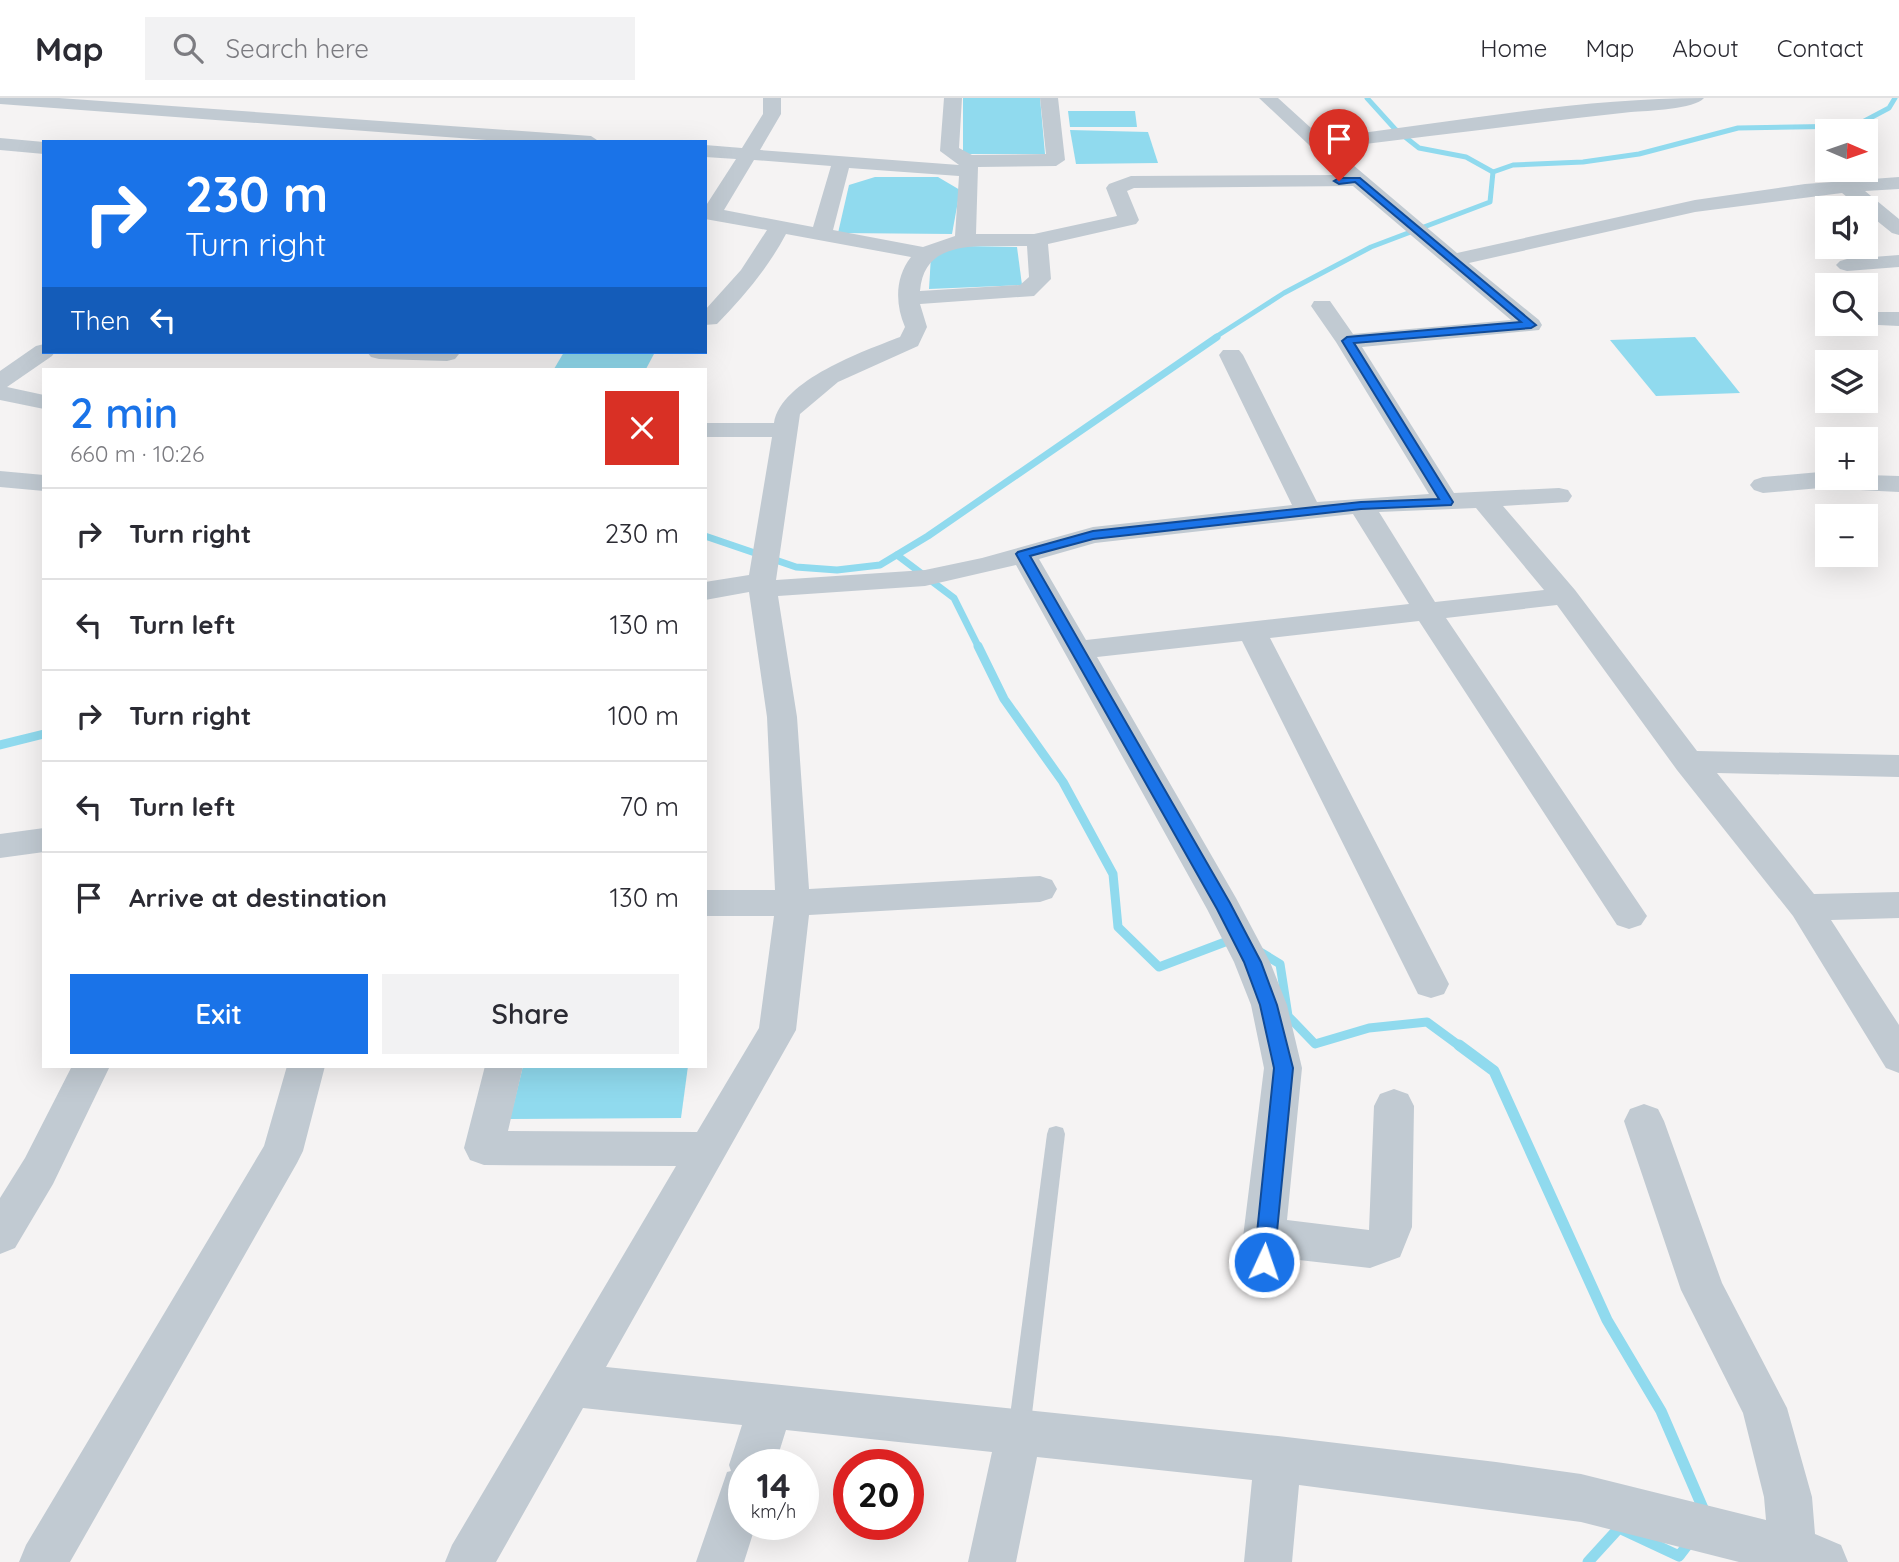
<!DOCTYPE html>
<meta charset="utf-8">
<style>
body{margin:0;font-family:Quicksand,sans-serif;background:#f2f2f3;color:#2b2b33;height:100vh;display:flex;flex-direction:column;font-size:26px;white-space:nowrap}
*{box-sizing:border-box;margin:0}
p{font-size:23px;color:#7c7c81}
.icon{flex:none;width:38px;height:38px;fill:none;stroke:currentColor;stroke-width:2;stroke-linecap:round;stroke-linejoin:round}
.map{position:relative;flex:1;overflow:hidden}
.sheet{position:absolute;left:42px;top:270px;width:665px;height:700px;display:flex;flex-direction:column;background:#fff;border-radius:0px;box-shadow:0 7px 28px #0002}
.sheet>*{flex:none}
.top-card{position:absolute;left:42px;top:42px;width:665px;height:214px;border-radius:0px;box-shadow:0 7px 28px #0002;background:#1a73e8;color:#fff;overflow:hidden}
.needle{width:46px;rotate:92deg}
.buttons{position:absolute;left:1815px;top:21px;display:grid;gap:14px}
.buttons a{display:grid;place-items:center;width:63px;height:63px;border-radius:0px;background:#fff;box-shadow:0 7px 28px #0002;font-size:35px}
.speed{position:absolute;left:728px;top:1351px;display:flex;gap:14px;font-size:35px;font-weight:700;text-align:center}
.speed>*{display:grid;place-content:center;width:91px;height:91px;border-radius:50%;background:#fff;box-shadow:0 7px 28px #0002;line-height:1}
.speed small{font-size:18px;font-weight:400}
.speed .limit{border:10px solid #d22;background:#fff;color:#111}
.pin{position:absolute;display:grid;place-items:center;width:60px;height:60px;color:#fff;margin:-72px -30px;border-radius:50% 50% 50% 0;rotate:-45deg;box-shadow:0 0 7px #0007}
.pin .icon{rotate:45deg}
.me{position:absolute;width:77px;margin:-38px;rotate:3deg;stroke-linejoin:round;filter:drop-shadow(0 0 5px #0008)}
.turn{display:flex;align-items:center;gap:24px;height:147px;padding:0 28px;font-size:32px}
.turn .icon{width:91px;height:91px;stroke-width:2.5}
.turn b{display:block;font-size:49px;line-height:60px}
.then{display:flex;align-items:center;height:66px;padding:0 28px;background:#0003;gap:14px;font-size:26px}
.round{display:grid;place-items:center;flex:none;width:74px;height:74px;border-radius:0px;background:#f2f2f3}
.summary{display:flex;align-items:center;justify-content:space-between;height:119px;padding:0 28px}
h1{font-size:42px;font-weight:600;line-height:52px;color:#1a73e8}
.primary-button{display:flex;gap:14px;margin-top:auto;padding:14px 28px}
.primary-button a{flex:1;height:80px;border-radius:0px;background:#1a73e8;color:#fff;font-size:28px;font-weight:600;line-height:80px;text-align:center}
.primary-button a+a{background:#f2f2f3;color:#2b2b33}
ul{padding:0;list-style:none}
li{display:flex;align-items:center;gap:21px;height:91px;padding:0 28px;border-top:2px solid #e1e1e2}
li div{flex:1}
li b{display:block;font-size:26px}
li em{font-style:normal}
header{display:flex;align-items:center;gap:42px;box-sizing:border-box;height:98px;padding:0 35px;background:#fff;border-bottom:2px solid #e1e1e2}
header strong{font-size:33px}
nav{display:flex;gap:38px;margin-inline-start:auto;font-size:24px}
.search{width:490px;height:63px;background:#f2f2f3;display:flex;align-items:center;gap:18px;box-sizing:border-box;padding:0 24px;border-radius:0px;color:#7c7c81;font-size:26px}
.map>svg:first-child{display:block}
.water{fill:#90daee}
.lines{fill:none;stroke-linecap:round;stroke-linejoin:round}
.stream-far3{stroke:#90daee;stroke-width:5}
.stream-far2{stroke:#90daee;stroke-width:7}
.stream-far1{stroke:#90daee;stroke-width:9}
.stream{stroke:#90daee;stroke-width:11}
.service{fill:#c1cad2;fill-rule:evenodd}
.minor{fill:#c1cad2;fill-rule:evenodd}
.route{fill:#1a73e8;stroke:#114b97;stroke-width:2}
</style>
<header>
<strong>Map</strong>
<div class="search"><svg class="icon" aria-label="search" viewBox="0 0 24 24"><circle cx="10" cy="10" r="6"/><path d="M15 15l6 6"/></svg>Search here</div>
<nav><a>Home</a><a>Map</a><a>About</a><a>Contact</a></nav>
</header>
<div class="map">
<svg width="1899" height="1464" viewBox="0 0 1899 1464">
<rect width="100%" height="100%" fill="#f5f3f3"/>
<g class="water">
<path d="M 963,0 L 1040,0 L 1045,56 L 963,56 Z"/>
<path d="M 1068,13 L 1135,13 L 1137,29 L 1070,29 Z"/>
<path d="M 1070,32 L 1148,34 L 1158,65 L 1076,66 Z"/>
<path d="M 875,79 L 938,79 L 960,92 L 952,136 L 838,135 L 849,87 Z"/>
<path d="M 963,148 L 1017,149 L 1022,187 L 929,191 L 931,158 Z"/>
<path d="M 1695,239 L 1740,295 L 1656,298 L 1610,242 Z"/>
<path d="M 564,254 L 655,254 L 646,271 L 554,271 Z"/>
<path d="M 523,968 L 688,968 L 681,1020 L 510,1021 Z"/>
</g>
<g class="lines">
<g class="stream-far3">
<path d="M 1367,0 L 1395,31 L 1419,50 L 1466,59 L 1493,74"/>
<path d="M 1214,240 L 1284,195 L 1371,149 L 1490,104 L 1493,74 L 1513,67 L 1583,64 L 1639,56 L 1738,30 L 1855,28 L 1889,10 L 1895,0"/>
</g>
<g class="stream-far2">
<path d="M 705,438 L 796,469 L 837,472 L 880,467 L 928,438 L 1217,239"/>
<path d="M 897,457 L 954,500 L 979,550"/>
</g>
<g class="stream-far1">
<path d="M 978,548 L 1004,601 L 1063,684 L 1113,776 L 1118,829 L 1159,869 L 1233,841"/>
<path d="M 0,647 L 44,636"/>
<path d="M 1257,852 L 1280,866 L 1288,918 L 1315,946 L 1369,930 L 1427,924 L 1461,949"/>
</g>
<g class="stream">
<path d="M 1459,947 L 1494,973 L 1607,1222 L 1661,1313 L 1705,1415"/>
<path d="M 1588,1464 L 1619,1430 L 1679,1458 L 1692,1441"/>
</g>
<g class="service">
<path d="M 1056,1028 L 1063,1030 L 1065,1036 L 1030,1333 L 1027,1341 L 1019,1344 L 1011,1341 L 1008,1333 L 1047,1036 L 1049,1030 Z"/>
<path d="M 1264,1130 L 1271,1133 L 1274,1139 L 1273,1189 L 1270,1196 L 1263,1198 L 1256,1196 L 1253,1189 L 1254,1139 L 1257,1133 Z"/>
</g>
<g class="minor">
<path d="M 0,0 L 59,0 L 591,38 L 600,44 L 512,44 L 0,6 Z"/>
<path d="M 763,0 L 781,0 L 781,16 L 760,52 L 959,67 L 940,53 L 944,0 L 962,0 L 959,50 L 972,57 L 1046,56 L 1040,0 L 1058,0 L 1065,62 L 1056,68 L 978,69 L 976,136 L 1034,136 L 1117,118 L 1106,90 L 1109,86 L 1131,78 L 1341,77 L 1259,0 L 1278,0 L 1322,40 C 1449,25 1576,0 1704,0 C 1695,11 1647,13 1631,14 C 1532,25 1433,38 1333,50 L 1457,155 L 1695,102 L 1805,86 L 1899,79 L 1899,91 L 1865,93 L 1899,121 L 1899,137 L 1892,135 L 1866,114 L 1866,110 L 1861,110 L 1842,95 L 1695,114 L 1469,165 L 1539,222 L 1542,227 L 1539,232 L 1362,249 L 1454,395 L 1559,390 L 1568,392 L 1572,398 L 1568,404 L 1503,408 L 1575,492 L 1697,653 L 1899,657 L 1899,679 L 1717,675 L 1814,796 L 1899,794 L 1899,820 L 1831,822 L 1899,927 L 1899,975 L 1886,970 L 1793,818 L 1677,672 L 1557,507 L 1446,520 L 1641,809 L 1647,818 L 1641,827 L 1629,831 L 1617,827 L 1419,523 L 1270,540 L 1449,886 L 1444,896 L 1431,900 L 1418,896 L 1242,543 L 1097,559 L 1236,800 L 1270,864 L 1287,907 L 1302,970 L 1287,1122 L 1369,1132 L 1374,1008 L 1380,996 L 1394,991 L 1408,996 L 1414,1008 L 1412,1129 L 1400,1159 L 1370,1170 L 1264,1158 L 1249,1152 L 1243,1139 L 1264,970 L 1251,907 L 1234,864 L 1207,811 L 1016,467 L 925,488 L 778,498 L 797,619 L 809,791 L 1040,778 L 1052,782 L 1057,791 L 1052,800 L 1040,804 L 809,817 L 796,932 L 606,1269 L 1278,1338 L 1496,1364 L 1581,1376 L 1766,1422 L 1764,1399 L 1743,1315 L 1681,1192 L 1624,1023 L 1630,1011 L 1644,1006 L 1658,1011 L 1664,1023 L 1722,1185 L 1787,1310 L 1812,1399 L 1815,1436 L 1841,1447 L 1848,1464 L 1739,1464 L 1581,1424 L 1299,1387 L 1292,1464 L 1244,1464 L 1252,1382 L 1037,1359 L 1016,1464 L 968,1464 L 992,1354 L 786,1332 L 775,1367 L 744,1367 L 744,1426 L 756,1426 L 744,1464 L 696,1464 L 727,1374 L 731,1373 L 729,1367 L 742,1327 L 583,1310 L 496,1464 L 445,1464 L 452,1447 L 676,1068 L 484,1067 L 470,1062 L 464,1050 L 485,968 L 523,968 L 508,1033 L 697,1034 L 759,930 L 774,818 L 705,818 L 705,792 L 775,792 L 767,619 L 749,494 L 705,502 L 705,484 L 749,477 L 772,339 L 705,339 L 705,325 L 774,325 C 781,282 864,253 900,239 L 905,229 C 895,206 895,179 911,159 L 786,136 C 768,170 744,198 717,226 L 705,227 L 705,212 L 741,172 L 767,132 L 705,121 L 705,109 L 736,61 L 705,59 L 705,47 L 742,50 L 763,16 ZM 754,62 L 831,68 L 813,129 L 724,112 ZM 849,70 L 959,78 L 955,138 L 923,149 L 833,132 ZM 1353,88 L 1511,222 L 1353,236 L 1330,203 L 1314,203 L 1311,208 L 1336,244 L 1429,396 L 1317,404 L 1243,257 L 1239,252 L 1223,252 L 1219,257 L 1292,407 L 1093,429 L 982,460 L 925,472 L 776,482 L 800,316 L 838,284 L 918,248 L 927,229 L 920,206 L 1034,198 L 1051,181 L 1048,146 L 1136,126 L 1139,122 L 1127,93 L 1134,90 ZM 980,148 L 1027,148 L 1029,179 L 1020,187 L 920,193 C 923,157 948,150 980,148 ZM 1476,410 L 1544,492 L 1435,504 L 1379,414 ZM 1353,416 L 1409,506 L 1086,542 L 1039,461 L 1095,445 Z"/>
<path d="M 0,40 L 44,44 L 44,56 L 0,52 Z"/>
<path d="M 1899,157 L 1899,169 L 1847,173 L 1840,171 L 1836,167 L 1840,163 L 1847,161 Z"/>
<path d="M 1866,214 L 1899,214 L 1899,228 L 1858,226 L 1866,226 Z"/>
<path d="M 44,246 L 44,254 L 55,254 L 52,258 L 7,289 L 44,297 L 44,311 L 0,302 L 0,273 L 36,248 Z"/>
<path d="M 367,254 L 457,254 L 459,256 L 455,261 L 447,263 L 379,261 L 371,259 Z"/>
<path d="M 0,373 L 44,377 L 44,393 L 0,389 Z"/>
<path d="M 1820,374 L 1827,375 L 1827,380 L 1866,380 L 1866,377 L 1899,378 L 1899,394 L 1820,390 L 1763,395 L 1754,392 L 1750,387 L 1754,382 L 1763,379 Z"/>
<path d="M 44,730 L 44,754 L 0,760 L 0,736 Z"/>
<path d="M 72,968 L 110,968 L 53,1086 L 15,1150 L 0,1156 L 0,1100 L 25,1060 Z"/>
<path d="M 287,968 L 325,968 L 303,1053 L 297,1065 L 70,1464 L 19,1464 L 26,1447 L 264,1048 Z"/>
</g>
</g>
<path class="route" d="M 1360,80 L 1536,227 L 1531,230 L 1354,245 L 1453,404 L 1451,407 L 1361,411 L 1093,441 L 1030,458 L 1230,805 L 1261,864 L 1277,907 L 1293,970 L 1274,1164 L 1271,1171 L 1264,1174 L 1257,1171 L 1254,1164 L 1274,970 L 1260,907 L 1244,864 L 1217,811 L 1016,456 L 1018,454 L 1093,433 L 1361,404 L 1439,401 L 1342,243 L 1347,239 L 1521,224 L 1355,84 L 1339,86 L 1334,83 L 1339,80 Z"/>
</svg>
<div class="buttons">
<a><svg class="needle" viewBox="-14 -14 28 28"><path d="M0-13l5 13h-10z" fill="#e53935"/><path d="M0 13l5-13h-10z" fill="#7c7c81"/></svg></a>
<a><svg class="icon" aria-label="sound" viewBox="0 0 24 24"><path d="M4 9h4l5-4v14l-5-4H4zM17 9q2 3 0 6"/></svg></a>
<a><svg class="icon" aria-label="search" viewBox="0 0 24 24"><circle cx="10" cy="10" r="6"/><path d="M15 15l6 6"/></svg></a>
<a><svg class="icon" aria-label="layers" viewBox="0 0 24 24"><path d="M12 4l9 5-9 5-9-5zM3 14l9 5 9-5"/></svg></a>
<a>+</a>
<a>−</a>
</div>
<div class="speed"><div>14<small>km/h</small></div><div class="limit">20</div></div>
<div class="pin" style="left:1339px;top:83px;background:#d93025"><svg class="icon" aria-label="arrive" viewBox="0 0 24 24"><path d="M6 21V4h12l-3 4 3 4H6"/></svg></div>
<svg class="me" style="left:1264px;top:1164px" viewBox="-20 -20 40 40"><circle r="17" fill="#1a73e8" stroke="#fff" stroke-width="3"/><path d="M0-11L8 9 0 5-8 9z" fill="#fff"/></svg>
<div class="top-card">
<div class="turn"><svg class="icon" aria-label="right" viewBox="0 0 24 24"><path d="M7 20v-9h11M14 6l5 5-5 5"/></svg><div><b>230 m</b>Turn right</div></div>
<div class="then">Then<svg class="icon" aria-label="left" viewBox="0 0 24 24"><path d="M17 20v-9H6M10 6l-5 5 5 5"/></svg></div>
</div>
<section class="sheet">
<div class="summary"><div><h1>2 min</h1><p>660 m · 10:26</p></div><a class="round" style="background:#d93025;color:#fff"><svg class="icon" aria-label="close" viewBox="0 0 24 24"><path d="M6 6l12 12M18 6L6 18"/></svg></a></div>
<ul>
<li><svg class="icon" aria-label="right" viewBox="0 0 24 24"><path d="M7 20v-9h11M14 6l5 5-5 5"/></svg><div><b>Turn right</b></div><em>230 m</em></li>
<li><svg class="icon" aria-label="left" viewBox="0 0 24 24"><path d="M17 20v-9H6M10 6l-5 5 5 5"/></svg><div><b>Turn left</b></div><em>130 m</em></li>
<li><svg class="icon" aria-label="right" viewBox="0 0 24 24"><path d="M7 20v-9h11M14 6l5 5-5 5"/></svg><div><b>Turn right</b></div><em>100 m</em></li>
<li><svg class="icon" aria-label="left" viewBox="0 0 24 24"><path d="M17 20v-9H6M10 6l-5 5 5 5"/></svg><div><b>Turn left</b></div><em>70 m</em></li>
<li><svg class="icon" aria-label="arrive" viewBox="0 0 24 24"><path d="M6 21V4h12l-3 4 3 4H6"/></svg><div><b>Arrive at destination</b></div><em>130 m</em></li>
</ul>
<div class="primary-button"><a>Exit</a><a>Share</a></div>
</section>
</div>
